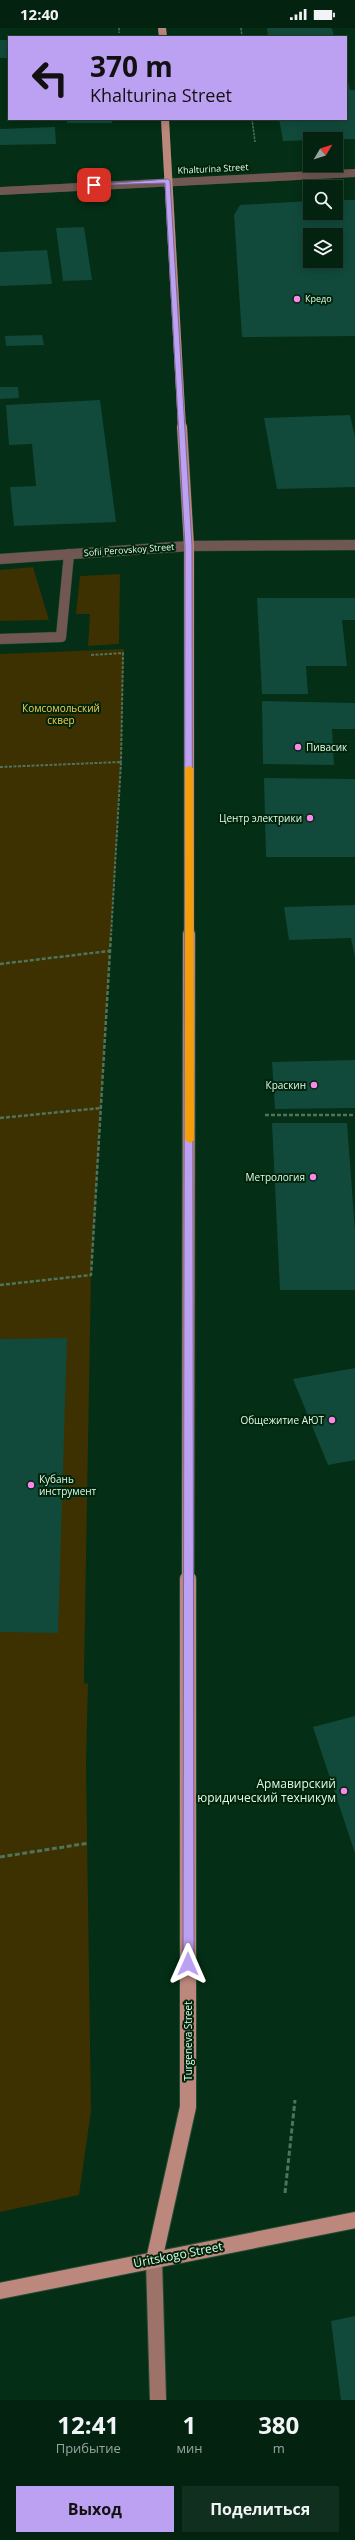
<!DOCTYPE html>
<html lang="ru">
<meta charset="utf-8">
<style>
body{margin:0;font-family:"Open Sans",sans-serif;background:#112f1e;color:#f1f3f6;height:100vh;display:flex;flex-direction:column;font-size:15px;white-space:nowrap}
*{box-sizing:border-box;margin:0}
p{font-size:13px;color:#97a49f}
.icon{flex:none;width:22px;height:22px;fill:none;stroke:currentColor;stroke-width:2;stroke-linecap:round;stroke-linejoin:round}
.map{position:relative;height:2372px;overflow:hidden}
.details{display:flex;flex-direction:column;background:#032210;flex:1}
.details>*{flex:none}
.hud{position:absolute;left:8px;top:8px;width:339px;height:84px;border-radius:0px;box-shadow:0 2px 10px #0003,0 0 0 1px #243f30;background:#bca0f2;color:#111;overflow:hidden}
.needle{width:26px;rotate:51deg}
.tools{position:absolute;left:303px;top:104px;display:grid;gap:8px}
.tools a{display:grid;place-items:center;width:40px;height:40px;border-radius:0px;background:#032210;box-shadow:0 2px 10px #0003,0 0 0 1px #243f30;font-size:20px}
.pin{position:absolute;display:grid;place-items:center;width:34px;height:34px;color:#fff;margin:-17px;border-radius:8px;box-shadow:0 2px 6px #0006}
.me{position:absolute;width:44px;margin:-22px;rotate:0deg;stroke-linejoin:round;filter:drop-shadow(0 0 3px #0008)}
.turn{display:flex;align-items:center;gap:14px;height:84px;padding:0 16px;font-size:18px}
.turn .icon{width:52px;height:52px;stroke-width:2.5}
.turn b{display:block;font-size:28px;line-height:34px}
.eta{display:flex;justify-content:space-evenly;align-items:center;height:68px;text-align:center}
.eta b{font-size:24px;font-weight:700;line-height:28px}
.action{display:flex;gap:8px;margin-top:auto;padding:8px 16px}
.action a{flex:1;height:46px;border-radius:0px;background:#bca0f2;color:#111;font-size:16px;font-weight:700;line-height:46px;text-align:center}
.action a+a{background:#112f1e;color:#f1f3f6}
.status{display:flex;justify-content:space-between;align-items:center;height:28px;padding:0 20px;background:#032210;direction:ltr}
.status svg{height:11px;fill:currentColor}
.map>svg:first-child{display:block}
.green{fill:#3d3001}
.building{fill:#114a3b;fill-rule:evenodd}
.lines{fill:none;stroke-linecap:round;stroke-linejoin:round}
.lane-casing{stroke:#234b32;stroke-width:11}
.street-far1-casing{stroke:#234b32;stroke-width:8}
.street-casing{stroke:#234b32;stroke-width:11}
.secondary-casing{stroke:#234b32;stroke-width:18}
.primary-far3-casing{stroke:#234b32;stroke-width:8}
.primary-far2-casing{stroke:#234b32;stroke-width:11}
.primary-far1-casing{stroke:#234b32;stroke-width:14}
.primary-casing{stroke:#234b32;stroke-width:18}
.path-far3{stroke:#4f745c;stroke-width:1.5;stroke-dasharray:2.5 1;stroke-linecap:butt}
.path-far2{stroke:#4f745c;stroke-width:2;stroke-dasharray:3 1.5;stroke-linecap:butt}
.path-far1{stroke:#4f745c;stroke-width:2.5;stroke-dasharray:4 2;stroke-linecap:butt}
.path{stroke:#4f745c;stroke-width:3;stroke-dasharray:5 2.5;stroke-linecap:butt}
.lane{stroke:#715751;stroke-width:10}
.street-far1{stroke:#715751;stroke-width:8}
.street{stroke:#715751;stroke-width:10}
.secondary{stroke:#9c7269;stroke-width:16}
.primary-far3{stroke:#bc877c;stroke-width:8}
.primary-far2{stroke:#bc877c;stroke-width:10}
.primary-far1{stroke:#bc877c;stroke-width:12}
.primary{stroke:#bc877c;stroke-width:16}
.route{fill:#bca0f2;stroke:#7a689d}
.slow{fill:#f59e0b}
.poi-dot{fill:#f888e9;stroke:#00240c;stroke-width:1.5}
.labels{text-anchor:middle;stroke-width:4;stroke-linejoin:round;paint-order:stroke}
.far-street-label{font-size:9px;fill:#e0fbe6;stroke:#00240c}
.far-poi-label{font-size:9px;fill:#e0fbe6;stroke:#00240c;text-anchor:start}
.park-label{font-size:10px;fill:#f6cf4d;stroke:#00240c}
.poi-label{font-size:10px;fill:#e0fbe6;stroke:#00240c;text-anchor:end}
.street-label{font-size:10px;fill:#e0fbe6;stroke:#00240c}
.near-poi-label{font-size:12px;fill:#e0fbe6;stroke:#00240c;text-anchor:end}
.near-street-label{font-size:12px;fill:#e0fbe6;stroke:#00240c}
</style>
<div class="status"><b>12:40</b><svg viewBox="0 0 49 12"><path d="M0 12V9h3v3zM5 12V6h3v6zM10 12V3h3v9zM15 12V0h3v12zM26 1h20v11H26zM47 4h2v5h-2z"/></svg></div>
<div class="map">
<svg width="355" height="2372" viewBox="0 0 355 2372">
<rect width="100%" height="100%" fill="#042e15"/>
<g class="green">
<path d="M 33,539 L 49,592 L 0,593 L 0,542 Z"/>
<path d="M 120,546 L 119,616 L 88,618 L 90,586 L 76,586 L 80,548 Z"/>
<path d="M 124,621 L 121,734 L 91,1247 L 84,1645 L 84,1656 L 88,1655 L 86,1735 L 91,2083 L 79,2167 L 0,2184 L 0,626 Z"/>
</g>
<g class="building">
<path d="M 267,0 L 332,0 L 334,9 L 268,9 Z"/>
<rect x="0" y="12" width="9" height="18"/>
<path d="M 346,45 L 350,62 L 355,62 L 355,111 L 283,113 L 279,91 L 346,91 Z"/>
<rect x="67" y="91" width="45" height="4"/>
<path d="M 55,99 L 56,116 L 0,117 L 0,101 Z"/>
<path d="M 336,172 L 355,172 L 355,308 L 242,309 L 234,187 L 240,177 L 310,173 L 310,185 L 336,185 ZM 310,207 L 336,207 L 336,233 L 310,233 Z"/>
<path d="M 84,199 L 92,252 L 63,253 L 56,200 Z"/>
<path d="M 47,222 L 52,256 L 0,258 L 0,224 Z"/>
<path d="M 42,307 L 44,317 L 6,318 L 5,308 Z"/>
<path d="M 0,359 L 18,359 L 19,370 L 0,371 Z"/>
<path d="M 100,372 L 116,494 L 14,498 L 10,459 L 36,458 L 32,416 L 9,417 L 6,377 Z"/>
<path d="M 350,387 L 355,409 L 355,459 L 277,461 L 264,390 Z"/>
<path d="M 257,570 L 355,570 L 355,592 L 342,592 L 347,638 L 306,638 L 308,666 L 262,666 Z"/>
<path d="M 262,673 L 355,675 L 355,701 L 332,701 L 334,737 L 263,736 Z"/>
<path d="M 264,750 L 355,751 L 355,829 L 266,829 Z"/>
<path d="M 355,877 L 355,929 L 351,910 L 289,912 L 284,879 Z"/>
<path d="M 355,1032 L 355,1080 L 275,1081 L 272,1034 Z"/>
<path d="M 272,1095 L 347,1095 L 355,1203 L 355,1262 L 280,1262 Z"/>
<path d="M 67,1310 L 58,1605 L 0,1604 L 0,1311 Z"/>
<path d="M 355,1340 L 355,1432 L 328,1437 L 293,1351 Z"/>
<path d="M 355,1688 L 355,1825 L 313,1699 Z"/>
<path d="M 355,2288 L 355,2372 L 341,2372 L 331,2293 Z"/>
</g>
<g class="lines">
<g class="lane-casing">
<path id="lane" d="M 0,611 L 61,609 L 69,526"/>
</g>
<g class="street-far1-casing">
<path id="street-far1" d="M 0,163 L 355,145"/>
</g>
<g class="street-casing">
<path id="street" d="M 0,531 L 189,518 L 355,517"/>
</g>
<g class="secondary-casing">
<path id="secondary" d="M 154,2232 L 158,2372"/>
</g>
<g class="primary-far3-casing">
<g id="primary-far3">
<path d="M 162,0 L 163,9"/>
<path d="M 165,91 L 182,400"/>
</g>
</g>
<g class="primary-far2-casing">
<path id="primary-far2" d="M 182,399 L 189,518 L 189,907"/>
</g>
<g class="primary-far1-casing">
<path id="primary-far1" d="M 188,1552 L 189,906"/>
</g>
<g class="primary-casing">
<g id="primary">
<path d="M 154,2232 L 188,2079 L 188,1551"/>
<path d="M 0,2263 L 355,2192"/>
</g>
</g>
<g class="path-far3">
<path d="M 119,0 L 119,5"/>
<path d="M 241,0 L 242,9"/>
<path d="M 252,91 L 255,114"/>
</g>
<g class="path-far2">
<path d="M 91,627 L 123,625 L 121,734"/>
<path d="M 0,739 L 121,734 L 111,907"/>
</g>
<g class="path-far1">
<path d="M 0,936 L 109,923"/>
<path d="M 265,1087 L 355,1087"/>
<path d="M 0,1090 L 101,1080"/>
<path d="M 0,1257 L 91,1247 L 111,906"/>
</g>
<g class="path">
<path d="M 0,1829 L 89,1815"/>
<path d="M 285,2165 L 295,2072"/>
</g>
<use href="#lane" class="lane"/>
<use href="#street-far1" class="street-far1"/>
<use href="#street" class="street"/>
<use href="#secondary" class="secondary"/>
<use href="#primary-far3" class="primary-far3"/>
<use href="#primary-far2" class="primary-far2"/>
<use href="#primary-far1" class="primary-far1"/>
<use href="#primary" class="primary"/>
</g>
<path class="route" d="M 168,151 L 170,153 L 192,518 L 194,1936 L 188,1942 L 183,1936 L 185,518 L 165,155 L 91,157 Z"/>
<path class="slow" d="M 189,738 L 193,740 L 194,1112 L 190,1115 L 185,1112 L 185,740 Z"/>
<g class="poi-dot">
<circle cx="297" cy="271" r="4"/>
<circle cx="298" cy="719" r="4"/>
<circle cx="310" cy="790" r="4"/>
<circle cx="314" cy="1057" r="4"/>
<circle cx="313" cy="1149" r="4"/>
<circle cx="332" cy="1392" r="4"/>
<circle cx="31" cy="1457" r="4"/>
<circle cx="344" cy="1763" r="4"/>
</g>
<g class="labels">
<g class="far-street-label">
<text transform="translate(213 141) rotate(-3)" y="3">Khalturina Street</text>
<text transform="translate(129 522) rotate(-4)" y="3">Sofii Perovskoy Street</text>
</g>
<g class="far-poi-label">
<text x="305" y="274">Кредо</text>
</g>
<g class="park-label">
<text x="61" y="684">Комсомольский<tspan x="61" dy="12">сквер</tspan></text>
</g>
<g class="poi-label">
<text x="306" y="723" text-anchor="start">Пивасик</text>
<text x="302" y="794">Центр электрики</text>
<text x="306" y="1061">Краскин</text>
<text x="305" y="1153">Метрология</text>
<text x="324" y="1396">Общежитие АЮТ</text>
<text x="39" y="1455" text-anchor="start">Кубань<tspan x="39" dy="12">инструмент</tspan></text>
</g>
<g class="street-label">
<text transform="translate(188 2013) rotate(-90)" y="4">Turgeneva Street</text>
</g>
<g class="near-poi-label">
<text x="336" y="1760">Армавирский<tspan x="336" dy="14">юридический техникум</tspan></text>
</g>
<g class="near-street-label">
<text transform="translate(178 2227) rotate(-11)" y="4">Uritskogo Street</text>
</g>
</g>
</svg>
<div class="tools">
<a><svg class="needle" viewBox="-14 -14 28 28"><path d="M0-13l5 13h-10z" fill="#e53935"/><path d="M0 13l5-13h-10z" fill="#97a49f"/></svg></a>
<a><svg class="icon" aria-label="search" viewBox="0 0 24 24"><circle cx="10" cy="10" r="6"/><path d="M15 15l6 6"/></svg></a>
<a><svg class="icon" aria-label="layers" viewBox="0 0 24 24"><path d="M12 4l9 5-9 5-9-5zM3 14l9 5 9-5"/></svg></a>
</div>
<div class="pin" style="left:94px;top:157px;background:#d93025"><svg class="icon" aria-label="arrive" viewBox="0 0 24 24"><path d="M6 21V4h12l-3 4 3 4H6"/></svg></div>
<svg class="me" style="left:188px;top:1936px" viewBox="-20 -20 40 40"><path d="M0-17L14 15 0 8-14 15z" fill="#bca0f2" stroke="#fff" stroke-width="4"/></svg>
<div class="hud">
<div class="turn"><svg class="icon" aria-label="left" viewBox="0 0 24 24"><path d="M17 20v-9H6M10 6l-5 5 5 5"/></svg><div><b>370 m</b>Khalturina Street</div></div>
</div>
</div>
<section class="details">
<div class="eta">
<div><b>12:41</b><p>Прибытие</p></div>
<div><b>1</b><p>мин</p></div>
<div><b>380</b><p>m</p></div>
</div>
<div class="action"><a>Выход</a><a>Поделиться</a></div>
</section>
